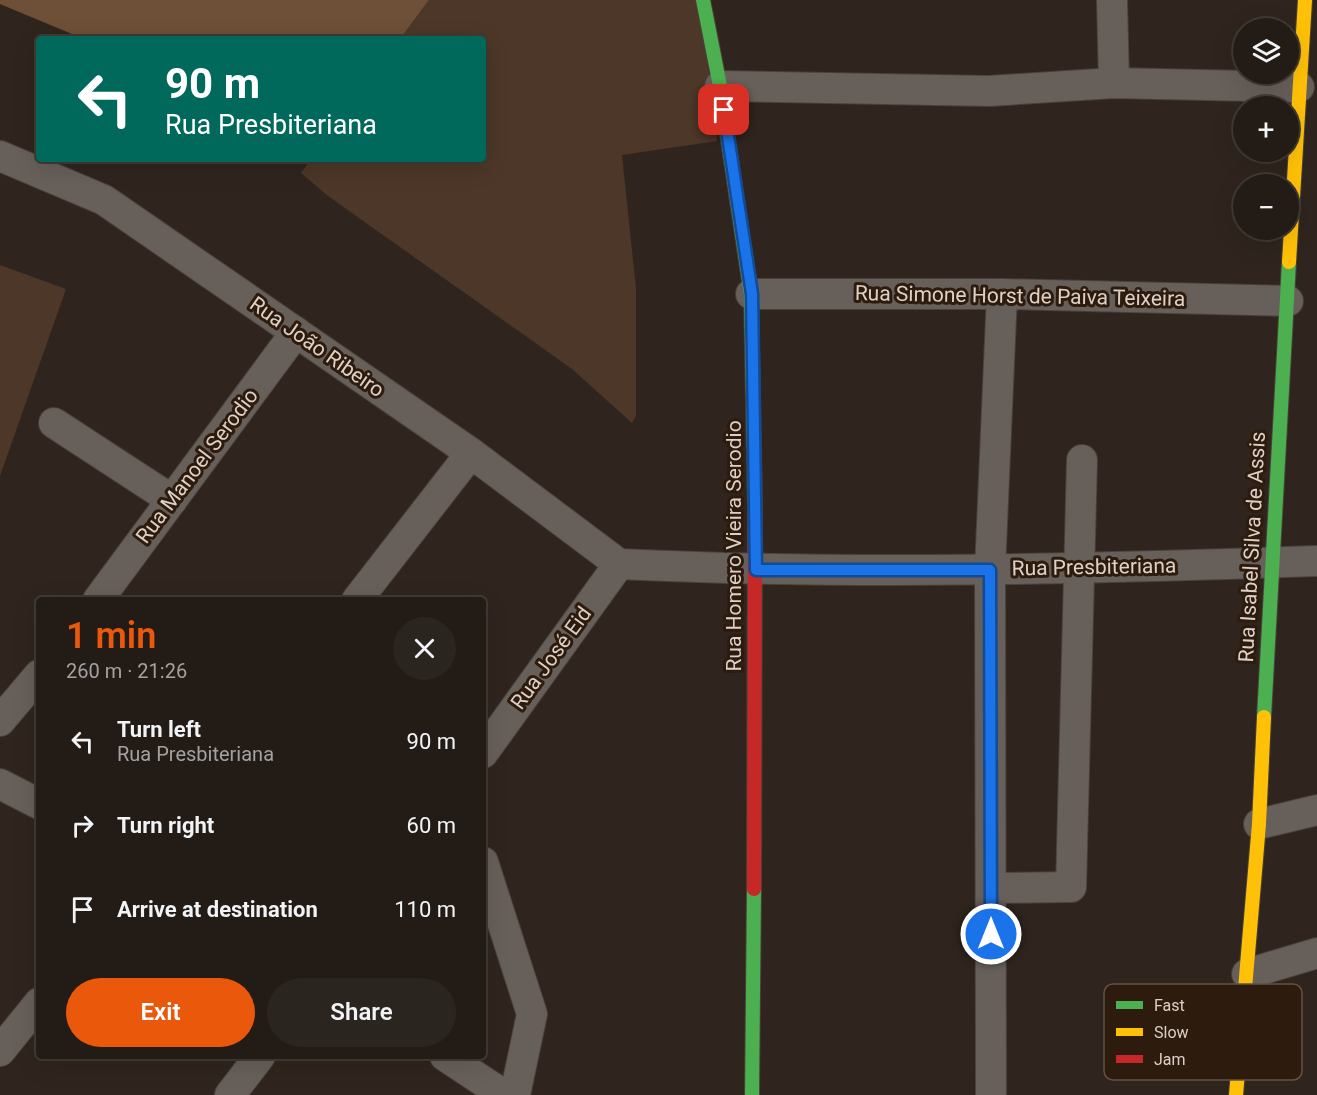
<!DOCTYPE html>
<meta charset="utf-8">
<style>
body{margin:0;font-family:Roboto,sans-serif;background:#2b251f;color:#f1f3f6;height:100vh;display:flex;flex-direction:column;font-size:22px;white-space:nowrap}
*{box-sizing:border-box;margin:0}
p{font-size:20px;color:#a3a1a1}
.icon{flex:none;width:33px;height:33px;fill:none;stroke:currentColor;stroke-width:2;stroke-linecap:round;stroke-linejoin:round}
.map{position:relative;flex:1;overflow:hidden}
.side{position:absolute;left:36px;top:597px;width:450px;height:462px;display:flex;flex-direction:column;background:#231c16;border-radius:6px;box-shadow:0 6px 24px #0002,0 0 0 2px #403a35}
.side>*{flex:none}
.top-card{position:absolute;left:36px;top:36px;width:450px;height:126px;border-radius:6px;box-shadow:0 6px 24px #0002,0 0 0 2px #403a35;background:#00695c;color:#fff;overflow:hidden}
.buttons{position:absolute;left:1233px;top:18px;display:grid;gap:12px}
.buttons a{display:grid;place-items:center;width:66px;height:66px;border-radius:50%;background:#231c16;box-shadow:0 6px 24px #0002,0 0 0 2px #403a35;font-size:30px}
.pin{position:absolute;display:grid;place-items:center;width:51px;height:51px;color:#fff;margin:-26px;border-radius:12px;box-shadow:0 3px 9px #0006}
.me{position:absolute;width:66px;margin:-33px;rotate:0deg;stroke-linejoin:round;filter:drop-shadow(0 0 4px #0008)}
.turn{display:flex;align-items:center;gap:21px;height:126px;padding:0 30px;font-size:27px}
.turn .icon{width:78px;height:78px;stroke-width:2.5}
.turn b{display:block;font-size:42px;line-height:51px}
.round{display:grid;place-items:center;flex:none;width:63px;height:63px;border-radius:32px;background:#2b251f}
.overview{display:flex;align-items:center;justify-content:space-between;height:102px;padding:0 30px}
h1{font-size:36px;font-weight:600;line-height:45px;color:#ea580c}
.action{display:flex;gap:12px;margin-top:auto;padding:12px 30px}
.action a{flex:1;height:69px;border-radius:36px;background:#ea580c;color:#fff;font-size:24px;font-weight:600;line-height:69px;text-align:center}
.action a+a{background:#2b251f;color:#f1f3f6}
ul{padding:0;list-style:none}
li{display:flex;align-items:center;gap:18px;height:84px;padding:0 30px}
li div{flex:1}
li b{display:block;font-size:22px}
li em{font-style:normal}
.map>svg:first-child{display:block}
.green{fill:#4c3728}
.forest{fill:#6e4f37}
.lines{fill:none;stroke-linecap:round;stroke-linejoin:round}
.street-casing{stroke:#4a413b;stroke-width:32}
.fast-casing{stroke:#4a413b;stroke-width:16}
.slow-casing{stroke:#4a413b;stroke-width:16}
.jam-casing{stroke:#4a413b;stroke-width:16}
.street{stroke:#675f5a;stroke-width:30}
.fast{stroke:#4caf50;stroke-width:14}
.slow{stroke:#ffc107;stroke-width:14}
.jam{stroke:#c62828;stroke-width:14}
.route-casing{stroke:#114b97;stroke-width:15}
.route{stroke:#1a73e8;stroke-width:10}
.labels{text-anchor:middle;stroke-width:6;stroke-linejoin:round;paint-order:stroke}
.street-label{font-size:21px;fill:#ddd0c7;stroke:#2d1b0d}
.key{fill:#2d1b0d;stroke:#625145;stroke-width:1.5}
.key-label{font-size:16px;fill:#ddd0c7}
</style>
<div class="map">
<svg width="1317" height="1095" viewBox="0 0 1317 1095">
<rect width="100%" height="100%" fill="#2f251e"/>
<g class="green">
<path d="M 429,0 L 701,0 L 717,141 L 622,155 L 636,289 L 636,416 L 632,423 L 572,369 L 328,196 L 301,173 L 311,159 L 483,159 L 483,39 L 400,39 Z"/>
<path d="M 0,265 L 66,289 L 0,476 Z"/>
</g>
<path class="forest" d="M 0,0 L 429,0 L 400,39 L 84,39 L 0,4 Z"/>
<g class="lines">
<g class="street-casing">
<g id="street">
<path d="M 1112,0 L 1114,83"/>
<path d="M 720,86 L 989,91 L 1114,83 L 1299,87"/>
<path d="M 0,156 L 104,200 L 471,453 L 619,564"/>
<path d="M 751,294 L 1002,294 L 1288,301"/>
<path d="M 54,423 L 172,500"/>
<path d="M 619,564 C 852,575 1084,569 1317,561"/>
<path d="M 98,600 L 296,332"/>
<path d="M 357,600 L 471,453"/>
<path d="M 0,721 L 39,675"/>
<path d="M 483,753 L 619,564"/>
<path d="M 0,784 L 39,804"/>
<path d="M 1259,824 L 1317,810"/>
<path d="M 483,862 L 532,1014 L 515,1095"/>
<path d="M 991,888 L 1071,887 L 1082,460"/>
<path d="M 1247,974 L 1317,953"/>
<path d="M 0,1051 L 39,1003"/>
<path d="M 445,1056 L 504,1095"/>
<path d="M 230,1095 L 260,1056"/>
<path d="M 991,1095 L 990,570 L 1002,294"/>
</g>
</g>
<g class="fast-casing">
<g id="fast">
<path d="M 703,0 L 720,86 L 751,294 L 755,506"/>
<path d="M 1264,717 L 1289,262"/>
<path d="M 752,1095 L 754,889"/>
</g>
</g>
<g class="slow-casing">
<g id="slow">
<path d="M 1289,262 L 1305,0"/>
<path d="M 1236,1095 L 1259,824 L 1264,717"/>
</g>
</g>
<g class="jam-casing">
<path id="jam" d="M 754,889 L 755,506"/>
</g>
<use href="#street" class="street"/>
<use href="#fast" class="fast"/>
<use href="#slow" class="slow"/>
<use href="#jam" class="jam"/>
</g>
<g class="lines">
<g class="route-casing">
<path id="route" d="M 724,110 L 752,294 L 756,570 L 990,570 L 991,934"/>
</g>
<use href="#route" class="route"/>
</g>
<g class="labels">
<g class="street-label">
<text transform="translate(1020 296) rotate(1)" y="7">Rua Simone Horst de Paiva Teixeira</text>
<text transform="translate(317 347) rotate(35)" y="7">Rua João Ribeiro</text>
<text transform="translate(197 466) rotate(-53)" y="7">Rua Manoel Serodio</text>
<text transform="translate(734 546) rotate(-90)" y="7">Rua Homero Vieira Serodio</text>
<text transform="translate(1252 547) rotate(-87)" y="7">Rua Isabel Silva de Assis</text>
<text transform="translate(1094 567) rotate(-1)" y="7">Rua Presbiteriana</text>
<text transform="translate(551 658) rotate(-54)" y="7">Rua José Eid</text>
</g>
</g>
<rect x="1104" y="984" width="198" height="96" rx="9" class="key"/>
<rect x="1116" y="1001" width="27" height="8" fill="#4caf50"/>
<rect x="1116" y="1028" width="27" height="8" fill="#ffc107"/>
<rect x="1116" y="1055" width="27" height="8" fill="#c62828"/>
<g class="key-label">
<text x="1154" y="1011">Fast</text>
<text x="1154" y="1038">Slow</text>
<text x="1154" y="1065">Jam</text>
</g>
</svg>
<div class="buttons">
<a><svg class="icon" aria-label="layers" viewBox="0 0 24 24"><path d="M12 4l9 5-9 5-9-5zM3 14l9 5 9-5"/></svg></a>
<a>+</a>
<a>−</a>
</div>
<div class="pin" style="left:724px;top:110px;background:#d93025"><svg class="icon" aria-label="arrive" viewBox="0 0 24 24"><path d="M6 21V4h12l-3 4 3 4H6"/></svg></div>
<svg class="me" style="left:991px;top:934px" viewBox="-20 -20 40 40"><circle r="17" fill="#1a73e8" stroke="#fff" stroke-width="3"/><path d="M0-11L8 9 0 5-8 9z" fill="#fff"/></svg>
<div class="top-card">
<div class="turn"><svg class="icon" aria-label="left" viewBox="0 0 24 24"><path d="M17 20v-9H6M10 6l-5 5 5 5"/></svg><div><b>90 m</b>Rua Presbiteriana</div></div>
</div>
<section class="side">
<div class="overview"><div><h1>1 min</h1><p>260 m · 21:26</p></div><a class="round"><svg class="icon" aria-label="close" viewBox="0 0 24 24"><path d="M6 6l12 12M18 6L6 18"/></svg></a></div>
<ul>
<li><svg class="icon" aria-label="left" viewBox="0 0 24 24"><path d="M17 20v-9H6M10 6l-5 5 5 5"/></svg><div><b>Turn left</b><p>Rua Presbiteriana</p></div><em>90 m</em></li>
<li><svg class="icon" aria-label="right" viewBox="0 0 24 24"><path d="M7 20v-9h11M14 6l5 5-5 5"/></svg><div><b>Turn right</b></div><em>60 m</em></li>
<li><svg class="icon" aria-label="arrive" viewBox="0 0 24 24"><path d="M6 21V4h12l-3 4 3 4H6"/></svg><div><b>Arrive at destination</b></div><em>110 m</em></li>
</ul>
<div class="action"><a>Exit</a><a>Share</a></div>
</section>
</div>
